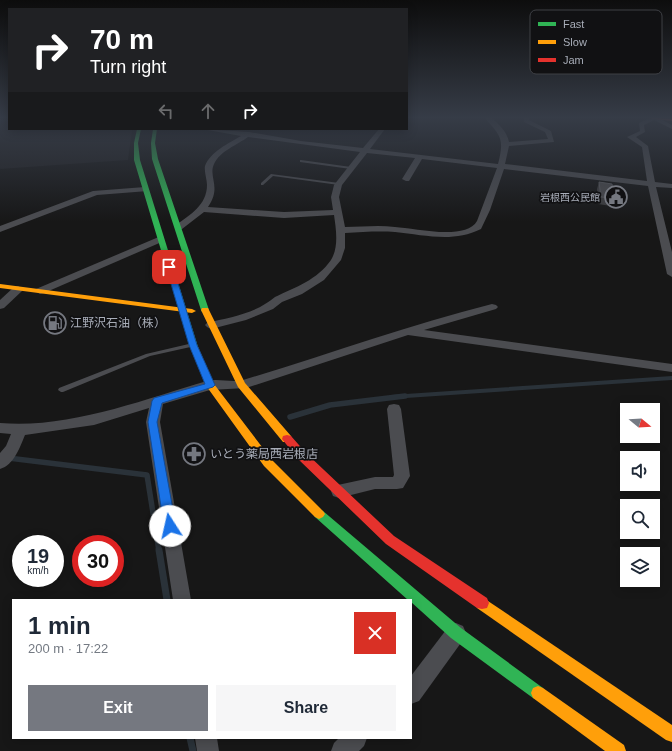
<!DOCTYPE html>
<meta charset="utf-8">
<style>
body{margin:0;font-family:Arial,"Noto Sans JP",sans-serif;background:#f6f6f7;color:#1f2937;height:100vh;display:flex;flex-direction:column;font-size:15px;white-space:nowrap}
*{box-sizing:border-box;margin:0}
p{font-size:13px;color:#747a83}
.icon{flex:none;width:22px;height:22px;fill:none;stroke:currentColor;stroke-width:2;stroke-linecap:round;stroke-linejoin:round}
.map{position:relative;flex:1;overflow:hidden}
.side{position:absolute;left:12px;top:599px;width:400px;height:140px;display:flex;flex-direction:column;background:#fff;border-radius:0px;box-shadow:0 2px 10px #0003}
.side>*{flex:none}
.hud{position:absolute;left:8px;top:8px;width:400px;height:122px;border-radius:0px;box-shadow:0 2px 10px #0003;background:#202124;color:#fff;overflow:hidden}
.needle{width:26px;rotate:108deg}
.fabs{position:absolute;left:620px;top:403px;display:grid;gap:8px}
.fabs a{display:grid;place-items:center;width:40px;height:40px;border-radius:0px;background:#fff;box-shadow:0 2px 10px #0003;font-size:20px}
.speed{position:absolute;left:12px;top:535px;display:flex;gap:8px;font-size:20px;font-weight:700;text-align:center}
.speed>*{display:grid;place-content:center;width:52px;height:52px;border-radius:50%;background:#fff;box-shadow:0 2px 10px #0003;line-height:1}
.speed small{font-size:10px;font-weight:400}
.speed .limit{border:6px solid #d22;background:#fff;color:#111}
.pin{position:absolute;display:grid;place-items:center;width:34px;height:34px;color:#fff;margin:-17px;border-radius:8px;box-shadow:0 2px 6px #0006}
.me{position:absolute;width:44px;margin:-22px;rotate:350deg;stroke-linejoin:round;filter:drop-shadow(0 0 3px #0008)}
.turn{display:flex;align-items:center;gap:14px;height:84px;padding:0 16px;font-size:18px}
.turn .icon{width:52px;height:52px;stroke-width:2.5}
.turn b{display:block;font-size:28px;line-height:34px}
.lanes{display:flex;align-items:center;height:38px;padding:0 16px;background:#0003;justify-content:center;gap:20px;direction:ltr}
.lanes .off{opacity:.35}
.round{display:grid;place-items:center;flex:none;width:42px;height:42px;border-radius:0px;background:#f6f6f7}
.head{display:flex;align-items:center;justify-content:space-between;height:68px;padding:0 16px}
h1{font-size:24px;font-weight:700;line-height:30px}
.primary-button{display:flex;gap:8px;margin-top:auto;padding:8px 16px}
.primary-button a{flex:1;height:46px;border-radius:0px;background:#757880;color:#fff;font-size:16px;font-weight:700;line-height:46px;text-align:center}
.primary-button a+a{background:#f6f6f7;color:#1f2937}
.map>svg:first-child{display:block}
.built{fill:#212123}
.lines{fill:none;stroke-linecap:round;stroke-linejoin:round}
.stream-far2{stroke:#2a3239;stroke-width:4}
.stream-far1{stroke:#2a3239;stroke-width:5.5}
.stream{stroke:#2a3239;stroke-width:7}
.lane{fill:#4b4c50;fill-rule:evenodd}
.street{fill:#4b4c50;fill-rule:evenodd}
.fast{fill:#30b455;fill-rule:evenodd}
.slow{fill:#ff9f0a;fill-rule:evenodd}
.jam{fill:#e5322d;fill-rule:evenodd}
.wall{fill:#3d3d3f}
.building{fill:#49494c;stroke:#58595d}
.route{fill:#1a73e8;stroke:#114b97}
.labels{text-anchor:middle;stroke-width:3.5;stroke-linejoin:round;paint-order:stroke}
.far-poi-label{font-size:10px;fill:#a8adb8;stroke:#111113;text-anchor:end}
.poi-label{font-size:12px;fill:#a8adb8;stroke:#111113;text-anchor:start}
.key{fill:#111113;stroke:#3e4045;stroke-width:1}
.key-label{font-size:11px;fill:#a8adb8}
</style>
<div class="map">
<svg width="672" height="751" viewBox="0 0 672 751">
<rect width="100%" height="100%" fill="#171717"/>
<path class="built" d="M 0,117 L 9,117 L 9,129 L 132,129 L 128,160 L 0,169 Z"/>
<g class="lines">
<path class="stream-far2" d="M 391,397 L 672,378"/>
<g class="stream-far1">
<path d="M 290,417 L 330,405 L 405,396"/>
<path d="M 0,457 L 147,475 L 159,551"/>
</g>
<g class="stream">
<path d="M 159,550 L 167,600"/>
<path d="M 190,738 L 193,751"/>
</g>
<g class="lane">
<path d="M 301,160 L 351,167 L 353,168 L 351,169 L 300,162 L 300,160 Z"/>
<path d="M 271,174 L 339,183 L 341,184 L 339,185 L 273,176 L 263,185 L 261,185 L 261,183 Z"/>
<path d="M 193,343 L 195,344 L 196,345 L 195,346 L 150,356 L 63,392 L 61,392 L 58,390 L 59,388 L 146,354 Z"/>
</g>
<g class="street">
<path d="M 484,117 L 491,117 C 498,124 507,131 509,142 L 548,139 L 545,132 L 524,122 L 524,117 L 530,117 L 529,120 L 551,131 L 554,142 L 509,146 L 505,164 L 647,181 L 642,147 L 627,137 L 640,131 L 639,123 C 655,115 657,117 672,125 L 672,129 L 654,120 L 644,125 L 645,132 L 636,137 L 648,146 L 655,182 L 672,184 L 672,188 L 656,187 L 672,252 L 672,277 L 667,274 L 648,186 L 504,169 L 490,210 L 481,229 C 453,243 425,235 395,232 C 379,231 362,232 345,233 L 345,248 L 341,260 L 324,280 L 302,294 L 282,302 L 273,309 L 246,320 L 211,329 L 207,327 L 205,325 L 207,323 C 226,318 248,315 265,304 C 269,302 272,299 275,297 C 296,287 317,280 331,260 C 339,247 336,229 334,215 L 284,218 L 204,212 L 182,229 L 176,229 L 176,225 C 190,215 207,205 207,185 C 207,179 204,172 205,166 C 210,152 229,143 241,136 L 202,129 L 249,132 L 301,141 L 363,148 L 379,129 L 385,129 L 370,149 L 498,164 C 505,137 500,136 484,117 ZM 248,137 L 360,152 L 334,185 L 331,197 L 333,210 L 284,212 L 208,207 C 222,187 208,177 214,164 C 220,151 237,145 248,137 ZM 367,153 L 415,158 L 402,179 L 406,181 L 409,181 L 422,159 L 497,168 L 477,221 C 466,241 414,228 395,227 C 378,225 362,227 345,227 L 339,197 L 342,185 Z"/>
<path d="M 145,187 L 148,187 L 148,191 L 97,195 L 0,232 L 0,226 L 93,191 Z"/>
<path d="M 161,236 L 164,237 L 164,241 L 44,293 L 40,294 L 35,291 L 36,289 Z"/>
<path d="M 18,286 L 23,289 L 22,291 L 4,308 L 0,309 L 0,300 L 14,287 Z"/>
<path d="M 492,304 L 496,305 L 498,307 L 496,309 L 424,330 L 672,364 L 672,372 L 408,335 L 246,388 L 210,390 L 163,404 L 160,422 L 191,600 L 173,600 L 146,422 L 149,408 L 94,425 L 25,435 C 20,447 14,465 0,469 L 0,453 L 6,446 L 11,434 L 0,433 L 0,423 C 68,429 142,400 207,381 C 218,378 231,383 243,380 C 327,355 408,325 492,304 Z"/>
<path d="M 394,404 L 399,405 L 401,409 L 410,476 L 403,488 L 397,489 L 375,489 L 339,498 L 333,496 L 331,491 L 333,486 L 375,477 L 393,477 L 394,475 L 387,409 L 389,405 Z"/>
<path d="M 456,623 L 463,626 L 466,633 L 463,640 L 419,701 L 411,704 L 411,676 L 449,626 Z"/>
<path d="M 195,738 L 217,738 L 219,751 L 197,751 Z"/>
<path d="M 339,738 L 367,738 L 364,746 L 359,751 L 331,751 L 334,743 Z"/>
</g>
<g class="fast">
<path d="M 137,129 L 141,129 L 138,143 L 140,160 L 198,347 L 197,349 L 191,349 L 190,347 L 134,160 L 134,143 Z"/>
<path d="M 153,129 L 157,129 L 155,143 L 158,159 L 209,310 L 208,312 L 202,312 L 201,310 L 152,159 L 151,143 Z"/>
<path d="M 319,509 L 323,511 L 461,628 L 543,688 L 545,693 L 543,698 L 538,700 L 533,698 L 451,638 L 411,602 L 411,600 L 408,600 L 315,517 L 313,514 L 315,511 Z"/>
</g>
<g class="slow">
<path d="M 0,284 L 192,309 L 196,311 L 192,313 L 0,288 Z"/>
<path d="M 202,308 L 208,308 L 209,310 L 245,383 L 291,436 L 292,439 L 291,442 L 283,442 L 238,387 L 201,310 Z"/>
<path d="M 194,344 L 198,347 L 214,384 L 272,460 L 323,511 L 325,514 L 323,517 L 319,519 L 315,517 L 264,466 L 207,387 L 190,347 Z"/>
<path d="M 482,597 L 672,725 L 672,742 L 666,740 L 477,608 L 475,603 L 477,598 Z"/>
<path d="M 538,686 L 543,688 L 624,745 L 626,751 L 605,751 L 533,698 L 531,693 L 533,688 Z"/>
</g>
<g class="jam">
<path d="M 644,117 L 672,119 L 672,121 L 646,118 Z"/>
<path d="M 287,435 L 291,436 L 306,453 L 394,536 L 487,598 L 489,603 L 487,608 L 482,609 L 477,608 L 386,544 L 298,459 L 282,439 L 283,436 Z"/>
</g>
</g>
<path class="wall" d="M 599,182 L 614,198 L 611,206 L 598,204 L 597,189 Z"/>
<path class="building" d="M 599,182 L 612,184 L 614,198 L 601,197 Z"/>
<linearGradient id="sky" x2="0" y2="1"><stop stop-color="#0d0d0d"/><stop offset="0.53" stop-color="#363c47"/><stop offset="1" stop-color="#363c47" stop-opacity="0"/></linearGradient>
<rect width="672" height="222" fill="url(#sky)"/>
<path class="route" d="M 167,265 L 173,267 L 197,345 L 215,385 L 213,387 L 162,403 L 157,422 L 176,526 L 174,530 L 170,531 L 166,530 L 164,526 L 148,422 L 152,401 L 154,398 L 205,384 L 189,345 L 166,267 Z"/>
<defs>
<g id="civic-ring" transform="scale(1.15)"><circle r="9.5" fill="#111113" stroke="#757880" stroke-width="1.5"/><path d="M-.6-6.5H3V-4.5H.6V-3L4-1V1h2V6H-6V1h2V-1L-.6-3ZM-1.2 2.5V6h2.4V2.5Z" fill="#757880"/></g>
<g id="fuel-ring" transform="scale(1.15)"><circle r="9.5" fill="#111113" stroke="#757880" stroke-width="1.5"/><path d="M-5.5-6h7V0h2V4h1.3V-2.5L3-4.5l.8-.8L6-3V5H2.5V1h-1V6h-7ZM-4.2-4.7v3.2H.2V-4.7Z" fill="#757880"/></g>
<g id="pharmacy-ring" transform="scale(1.15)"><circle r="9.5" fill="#111113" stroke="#757880" stroke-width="1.5"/><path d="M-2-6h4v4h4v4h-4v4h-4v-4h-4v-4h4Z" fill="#757880"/></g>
</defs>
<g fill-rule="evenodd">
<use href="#civic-ring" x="616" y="197"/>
<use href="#fuel-ring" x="55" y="323"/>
<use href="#pharmacy-ring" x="194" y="454"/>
</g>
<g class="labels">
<g class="far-poi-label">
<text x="600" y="201">岩根西公民館</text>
</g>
<g class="poi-label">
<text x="70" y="327">江野沢石油（株）</text>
<text x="210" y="458">いとう薬局西岩根店</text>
</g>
</g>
<rect x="530" y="10" width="132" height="64" rx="6" class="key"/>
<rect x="538" y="22" width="18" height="4" fill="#30b455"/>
<rect x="538" y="40" width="18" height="4" fill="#ff9f0a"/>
<rect x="538" y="58" width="18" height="4" fill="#e5322d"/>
<g class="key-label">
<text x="563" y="28">Fast</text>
<text x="563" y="46">Slow</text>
<text x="563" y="64">Jam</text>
</g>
</svg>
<div class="fabs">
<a><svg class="needle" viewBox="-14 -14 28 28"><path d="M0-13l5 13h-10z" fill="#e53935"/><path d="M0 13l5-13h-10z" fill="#747a83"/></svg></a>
<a><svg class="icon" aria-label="sound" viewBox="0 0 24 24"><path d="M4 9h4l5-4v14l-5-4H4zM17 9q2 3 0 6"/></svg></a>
<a><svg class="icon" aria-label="search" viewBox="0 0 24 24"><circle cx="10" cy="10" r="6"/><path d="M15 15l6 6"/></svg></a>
<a><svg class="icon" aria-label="layers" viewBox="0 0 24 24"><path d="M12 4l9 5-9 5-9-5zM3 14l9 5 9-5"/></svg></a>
</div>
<div class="speed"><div>19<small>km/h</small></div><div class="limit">30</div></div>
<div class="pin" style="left:169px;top:267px;background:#d93025"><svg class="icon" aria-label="arrive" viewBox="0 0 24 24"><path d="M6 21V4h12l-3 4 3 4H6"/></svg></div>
<svg class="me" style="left:170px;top:526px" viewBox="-20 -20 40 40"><circle r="19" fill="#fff"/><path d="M0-13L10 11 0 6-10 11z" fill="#1a73e8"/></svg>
<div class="hud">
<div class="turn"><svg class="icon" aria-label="right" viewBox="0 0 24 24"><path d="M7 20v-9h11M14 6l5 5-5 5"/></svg><div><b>70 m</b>Turn right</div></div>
<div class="lanes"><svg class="icon off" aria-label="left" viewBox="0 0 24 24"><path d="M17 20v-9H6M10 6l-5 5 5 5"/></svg><svg class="icon off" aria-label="ahead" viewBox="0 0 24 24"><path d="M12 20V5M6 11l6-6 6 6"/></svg><svg class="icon" aria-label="right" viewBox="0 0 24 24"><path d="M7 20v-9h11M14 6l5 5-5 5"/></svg></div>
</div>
<section class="side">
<div class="head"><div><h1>1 min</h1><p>200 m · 17:22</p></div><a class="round" style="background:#d93025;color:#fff"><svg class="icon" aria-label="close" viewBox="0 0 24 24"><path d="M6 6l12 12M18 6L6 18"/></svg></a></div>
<div class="primary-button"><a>Exit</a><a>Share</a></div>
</section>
</div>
